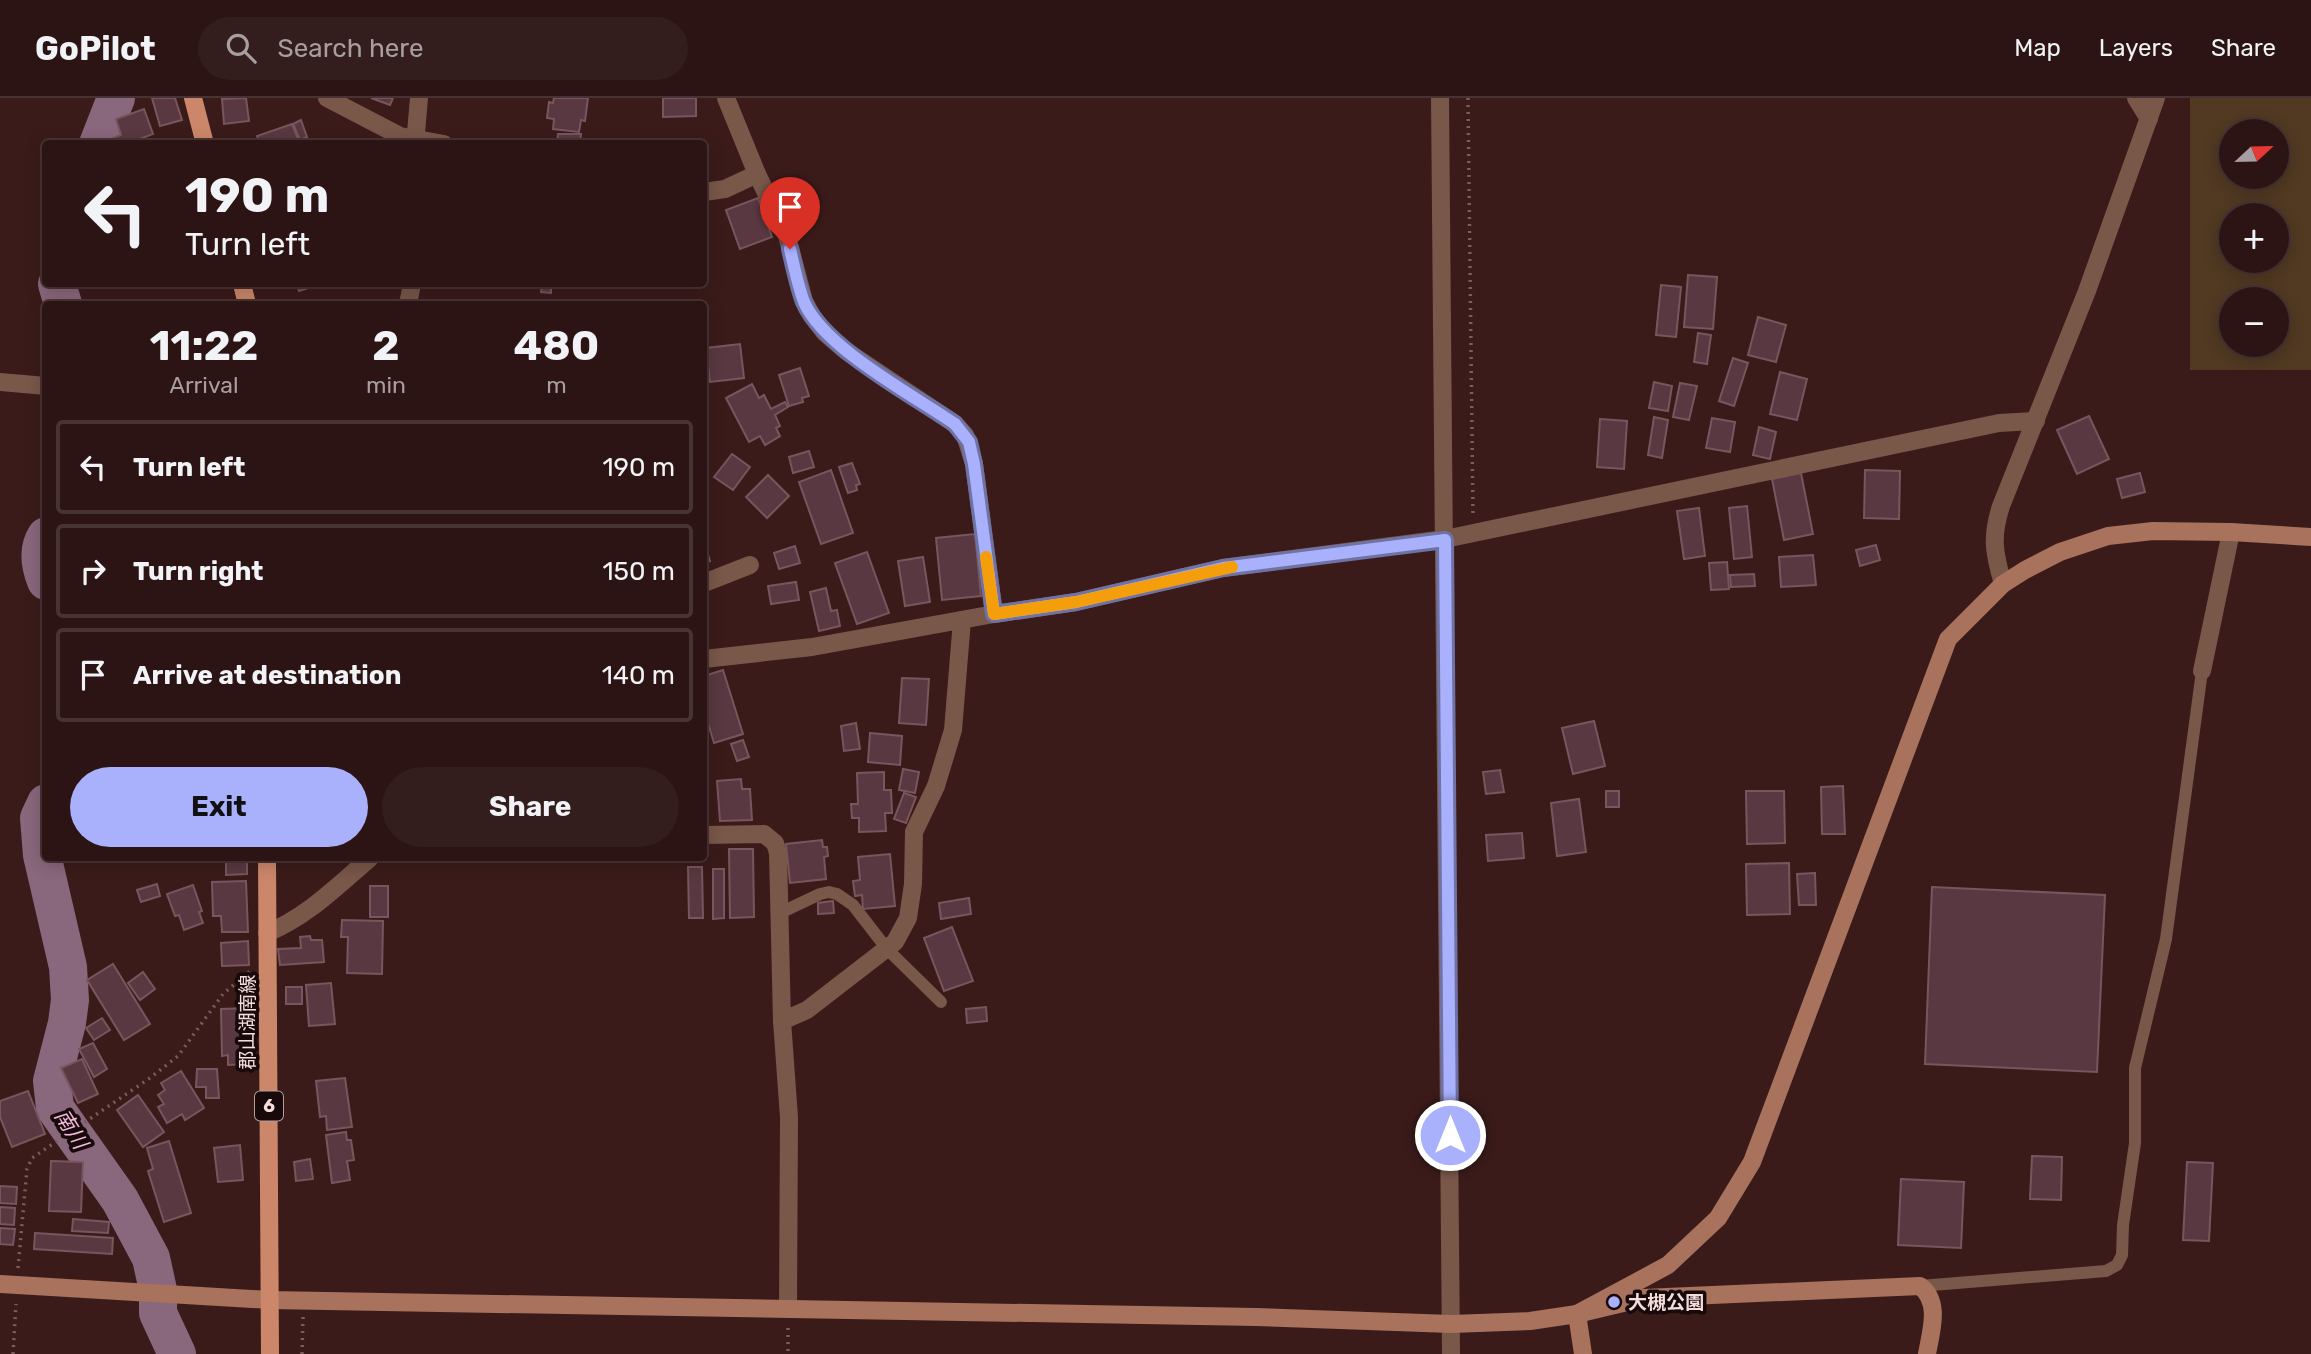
<!DOCTYPE html>
<meta charset="utf-8">
<style>
body{margin:0;font-family:Rubik,"Noto Sans JP",sans-serif;background:#341d1d;color:#f1f3f6;height:100vh;display:flex;flex-direction:column;font-size:26px;white-space:nowrap}
*{box-sizing:border-box;margin:0}
p{font-size:23px;color:#a69ea0}
.icon{flex:none;width:38px;height:38px;fill:none;stroke:currentColor;stroke-width:2;stroke-linecap:round;stroke-linejoin:round}
.map{position:relative;flex:1;overflow:hidden}
.side{position:absolute;left:42px;top:203px;width:665px;height:560px;display:flex;flex-direction:column;background:#2c1414;border-radius:7px;box-shadow:0 4px 18px #0003,0 0 0 2px #483334}
.side>*{flex:none}
.top-card{position:absolute;left:42px;top:42px;width:665px;height:147px;border-radius:7px;box-shadow:0 4px 18px #0003,0 0 0 2px #483334;background:#2c1414;color:#f1f3f6;overflow:hidden}
.needle{width:46px;rotate:68deg}
.buttons{position:absolute;left:2219px;top:21px;display:grid;gap:14px}
.buttons a{display:grid;place-items:center;width:70px;height:70px;border-radius:50%;background:#2c1414;box-shadow:0 4px 18px #0003,0 0 0 2px #483334;font-size:35px}
.pin{position:absolute;display:grid;place-items:center;width:60px;height:60px;color:#fff;margin:-72px -30px;border-radius:50% 50% 50% 0;rotate:-45deg;box-shadow:0 0 7px #0007}
.pin .icon{rotate:45deg}
.me{position:absolute;width:77px;margin:-38px;rotate:0deg;stroke-linejoin:round;filter:drop-shadow(0 0 5px #0008)}
.turn{display:flex;align-items:center;gap:24px;height:147px;padding:0 28px;font-size:32px}
.turn .icon{width:91px;height:91px;stroke-width:2.5}
.turn b{display:block;font-size:49px;line-height:60px}
.eta{display:flex;justify-content:space-evenly;align-items:center;height:119px;text-align:center}
.eta b{font-size:42px;font-weight:700;line-height:49px}
.button{display:flex;gap:14px;margin-top:auto;padding:14px 28px}
.button a{flex:1;height:80px;border-radius:42px;background:#a9b0fc;color:#111;font-size:28px;font-weight:700;line-height:80px;text-align:center}
.button a+a{background:#341d1d;color:#f1f3f6}
ul{padding:0;list-style:none}
li{display:flex;align-items:center;gap:21px;height:94px;margin:0 14px 10px;padding:0 14px;border:4px solid #483334;border-radius:7px}
li div{flex:1}
li b{display:block;font-size:26px}
li em{font-style:normal}
header{display:flex;align-items:center;gap:42px;box-sizing:border-box;height:98px;padding:0 35px;background:#2c1414;border-bottom:2px solid #483334}
header strong{font-size:33px}
nav{display:flex;gap:38px;margin-inline-start:auto;font-size:24px}
.search{width:490px;height:63px;background:#341d1d;display:flex;align-items:center;gap:18px;box-sizing:border-box;padding:0 24px;border-radius:38px;color:#a69ea0;font-size:26px}
.map>svg:first-child{display:block}
.green{fill:#513922;fill-rule:evenodd}
.lines{fill:none;stroke-linecap:round;stroke-linejoin:round}
.river{stroke:#89677c;stroke-width:38}
.building{fill:#593841;stroke:#79555e;stroke-width:2}
.path{stroke:#7a5e5c;stroke-width:3.5;stroke-dasharray:2 5;stroke-linecap:butt}
.lane{stroke:#795749;stroke-width:12}
.street{stroke:#795749;stroke-width:18}
.secondary{stroke:#a8725c;stroke-width:18}
.primary{stroke:#cc876a;stroke-width:18}
.route-casing{stroke:#6e72a4;stroke-width:18}
.route{stroke:#a9b0fc;stroke-width:12}
.slow{stroke:#f59e0b;stroke-width:12}
.poi-dot{fill:#a9b0fc;stroke:#180a0a;stroke-width:2.5}
.labels{text-anchor:middle;stroke-width:7;stroke-linejoin:round;paint-order:stroke}
.shield{fill:#180a0a;stroke:#b29e9d;stroke-width:2}
.shield-label{font-size:18px;font-weight:bold;fill:#f4dedc}
.street-label{font-size:19px;fill:#f4dedc;stroke:#180a0a}
.poi-label{font-size:19px;font-weight:bold;fill:#f4dedc;stroke:#180a0a;text-anchor:start}
.water-label{font-size:21px;font-style:italic;fill:#f6bbe0;stroke:#180a0a}
</style>
<header>
<strong>GoPilot</strong>
<div class="search"><svg class="icon" aria-label="search" viewBox="0 0 24 24"><circle cx="10" cy="10" r="6"/><path d="M15 15l6 6"/></svg>Search here</div>
<nav><a>Map</a><a>Layers</a><a>Share</a></nav>
</header>
<div class="map">
<svg width="2311" height="1256" viewBox="0 0 2311 1256">
<rect width="100%" height="100%" fill="#3a1b1a"/>
<path class="green" d="M 2190,0 L 2311,0 L 2311,272 L 2190,272 ZM 2231,33 L 2277,33 L 2277,79 L 2231,79 ZM 2231,117 L 2277,117 L 2277,163 L 2231,163 ZM 2231,201 L 2277,201 L 2277,247 L 2231,247 Z"/>
<g class="lines">
<g class="river">
<path d="M 98,46 L 116,0"/>
<path d="M 57,186 L 63,206"/>
<path d="M 46,438 C 37,452 40,468 46,483"/>
<path d="M 46,705 L 39,720 L 42,757 L 68,869 L 70,902 L 67,925 L 52,983 L 55,1010 L 120,1102 L 151,1160 L 158,1192 L 158,1215 L 177,1256"/>
</g>
</g>
<g class="building">
<path d="M 152,0 L 175,0 L 182,22 L 160,28 Z"/>
<path d="M 246,0 L 249,23 L 224,26 L 222,1 Z"/>
<path d="M 371,0 L 393,0 L 390,7 Z"/>
<path d="M 554,0 L 588,0 L 585,23 L 581,22 L 579,34 L 553,31 L 554,21 L 547,20 L 549,4 L 553,5 Z"/>
<path d="M 663,0 L 696,0 L 696,18 L 663,19 Z"/>
<path d="M 144,11 L 153,36 L 127,46 L 112,46 L 110,41 L 121,37 L 116,21 Z"/>
<path d="M 301,22 L 307,39 L 300,42 L 293,26 Z"/>
<path d="M 292,26 L 300,46 L 260,46 L 257,38 Z"/>
<path d="M 558,36 L 581,36 L 580,46 L 557,46 Z"/>
<path d="M 758,100 L 772,139 L 740,151 L 726,112 Z"/>
<path d="M 1688,177 L 1717,179 L 1713,231 L 1684,229 Z"/>
<path d="M 297,186 L 321,186 L 299,193 Z"/>
<path d="M 534,186 L 564,186 L 564,188 L 551,186 L 551,195 L 541,194 L 542,186 Z"/>
<path d="M 1661,187 L 1681,189 L 1676,239 L 1656,237 Z"/>
<path d="M 1758,219 L 1786,227 L 1776,264 L 1748,257 Z"/>
<path d="M 1698,235 L 1711,237 L 1707,266 L 1694,264 Z"/>
<path d="M 740,246 L 744,280 L 710,284 L 706,250 Z"/>
<path d="M 1733,260 L 1748,265 L 1734,308 L 1719,303 Z"/>
<path d="M 800,270 L 809,298 L 802,300 L 803,304 L 789,308 L 779,277 Z"/>
<path d="M 1780,274 L 1807,281 L 1797,322 L 1770,316 Z"/>
<path d="M 1654,284 L 1672,288 L 1668,313 L 1649,310 Z"/>
<path d="M 1680,285 L 1697,288 L 1689,322 L 1673,319 Z"/>
<path d="M 752,286 L 759,300 L 764,297 L 771,311 L 785,304 L 788,309 L 775,317 L 780,328 L 776,330 L 780,338 L 765,347 L 760,338 L 749,344 L 726,300 Z"/>
<path d="M 2089,318 L 2109,361 L 2077,376 L 2057,332 Z"/>
<path d="M 1654,319 L 1668,322 L 1662,360 L 1648,357 Z"/>
<path d="M 1712,320 L 1735,324 L 1730,354 L 1706,350 Z"/>
<path d="M 1600,321 L 1627,323 L 1624,371 L 1597,369 Z"/>
<path d="M 1759,329 L 1776,334 L 1770,361 L 1753,357 Z"/>
<path d="M 809,353 L 814,369 L 793,375 L 789,359 Z"/>
<path d="M 732,356 L 750,369 L 733,392 L 714,379 Z"/>
<path d="M 852,365 L 860,386 L 856,387 L 857,392 L 848,395 L 839,369 Z"/>
<path d="M 831,372 L 853,435 L 821,446 L 799,384 Z"/>
<path d="M 1865,372 L 1900,373 L 1899,421 L 1864,420 Z"/>
<path d="M 1801,375 L 1813,436 L 1784,442 L 1772,381 Z"/>
<path d="M 2140,375 L 2145,394 L 2122,400 L 2117,381 Z"/>
<path d="M 768,377 L 789,398 L 767,420 L 746,399 Z"/>
<path d="M 1747,408 L 1752,459 L 1734,461 L 1729,410 Z"/>
<path d="M 1699,410 L 1705,458 L 1684,461 L 1677,413 Z"/>
<path d="M 975,436 L 981,498 L 942,502 L 936,440 Z"/>
<path d="M 704,443 L 710,463 L 704,465 Z"/>
<path d="M 1876,447 L 1880,462 L 1860,468 L 1856,452 Z"/>
<path d="M 795,448 L 800,465 L 779,471 L 774,455 Z"/>
<path d="M 867,454 L 889,515 L 857,526 L 835,465 Z"/>
<path d="M 1813,457 L 1816,487 L 1781,489 L 1779,459 Z"/>
<path d="M 923,459 L 930,504 L 905,508 L 898,463 Z"/>
<path d="M 1727,464 L 1729,491 L 1711,492 L 1709,465 Z"/>
<path d="M 1754,476 L 1755,488 L 1731,489 L 1730,477 Z"/>
<path d="M 796,484 L 799,502 L 771,506 L 768,488 Z"/>
<path d="M 826,490 L 831,513 L 837,512 L 840,528 L 819,533 L 810,494 Z"/>
<path d="M 723,572 L 743,636 L 714,645 L 704,612 L 706,610 L 704,601 L 704,578 Z"/>
<path d="M 902,580 L 929,581 L 926,627 L 899,625 Z"/>
<path d="M 1594,623 L 1605,668 L 1573,676 L 1562,630 Z"/>
<path d="M 856,625 L 860,651 L 844,653 L 841,628 Z"/>
<path d="M 870,635 L 902,638 L 900,667 L 868,664 Z"/>
<path d="M 743,642 L 749,659 L 737,663 L 731,646 Z"/>
<path d="M 903,671 L 919,674 L 915,695 L 899,692 Z"/>
<path d="M 1500,672 L 1504,694 L 1486,696 L 1483,674 Z"/>
<path d="M 884,674 L 884,692 L 891,692 L 892,715 L 885,715 L 886,733 L 859,734 L 859,720 L 852,720 L 851,706 L 858,706 L 857,675 Z"/>
<path d="M 741,681 L 742,691 L 750,691 L 752,722 L 720,723 L 717,683 Z"/>
<path d="M 1843,688 L 1845,736 L 1822,736 L 1821,689 Z"/>
<rect x="1606" y="693" width="13" height="16"/>
<path d="M 1746,693 L 1784,693 L 1785,745 L 1747,746 Z"/>
<path d="M 904,695 L 916,699 L 906,725 L 894,721 Z"/>
<path d="M 1579,701 L 1586,754 L 1557,758 L 1551,705 Z"/>
<path d="M 1522,735 L 1524,760 L 1488,763 L 1486,737 Z"/>
<path d="M 822,742 L 823,749 L 827,749 L 828,758 L 824,759 L 826,781 L 790,785 L 786,746 Z"/>
<path d="M 729,751 L 753,751 L 754,819 L 730,820 Z"/>
<path d="M 890,756 L 895,808 L 863,811 L 862,797 L 855,798 L 853,783 L 860,782 L 858,759 Z"/>
<path d="M 226,760 L 247,760 L 247,776 L 226,777 Z"/>
<path d="M 1789,765 L 1790,816 L 1747,817 L 1746,766 Z"/>
<path d="M 688,769 L 702,769 L 703,820 L 689,820 Z"/>
<path d="M 713,771 L 724,771 L 724,820 L 713,821 Z"/>
<path d="M 1815,775 L 1816,807 L 1799,807 L 1797,776 Z"/>
<path d="M 246,783 L 248,834 L 222,834 L 221,818 L 213,818 L 212,784 Z"/>
<path d="M 157,786 L 160,798 L 141,804 L 137,792 Z"/>
<path d="M 193,787 L 202,813 L 199,814 L 203,825 L 184,832 L 179,817 L 175,818 L 167,796 Z"/>
<rect x="370" y="788" width="18" height="31"/>
<path d="M 1932,789 L 2105,797 L 2097,974 L 1925,966 Z"/>
<path d="M 969,800 L 971,816 L 941,821 L 939,805 Z"/>
<path d="M 833,803 L 834,815 L 818,816 L 818,805 Z"/>
<path d="M 342,822 L 383,823 L 382,876 L 347,875 L 348,839 L 341,839 Z"/>
<path d="M 952,829 L 973,883 L 944,893 L 924,840 Z"/>
<path d="M 310,838 L 311,842 L 322,842 L 324,864 L 280,867 L 278,851 L 301,850 L 300,839 Z"/>
<path d="M 248,843 L 249,867 L 222,868 L 221,845 Z"/>
<path d="M 113,866 L 150,926 L 124,942 L 87,882 Z"/>
<path d="M 143,874 L 155,891 L 140,902 L 128,885 Z"/>
<path d="M 331,885 L 335,926 L 309,928 L 306,887 Z"/>
<rect x="286" y="889" width="16" height="17"/>
<path d="M 986,909 L 987,923 L 967,925 L 966,911 Z"/>
<path d="M 248,910 L 250,966 L 228,967 L 228,957 L 222,958 L 221,911 Z"/>
<path d="M 102,920 L 110,932 L 94,942 L 86,930 Z"/>
<path d="M 93,945 L 107,971 L 94,979 L 79,951 Z"/>
<path d="M 82,961 L 98,996 L 78,1005 L 61,970 Z"/>
<path d="M 197,971 L 217,971 L 219,1000 L 206,1000 L 206,989 L 196,989 Z"/>
<path d="M 181,973 L 204,1010 L 185,1022 L 182,1016 L 167,1025 L 158,1009 L 164,1006 L 158,997 L 165,992 L 161,985 Z"/>
<path d="M 345,980 L 352,1029 L 327,1032 L 326,1018 L 320,1019 L 316,983 Z"/>
<path d="M 28,993 L 45,1036 L 12,1049 L 0,1019 L 0,1003 Z"/>
<path d="M 138,997 L 164,1034 L 143,1049 L 117,1012 Z"/>
<path d="M 346,1034 L 347,1042 L 351,1042 L 354,1062 L 347,1063 L 350,1082 L 332,1085 L 326,1037 Z"/>
<path d="M 169,1043 L 191,1115 L 164,1124 L 148,1073 L 153,1071 L 147,1050 Z"/>
<path d="M 240,1047 L 243,1082 L 218,1084 L 214,1050 Z"/>
<path d="M 2032,1058 L 2062,1059 L 2061,1102 L 2030,1101 Z"/>
<path d="M 310,1061 L 313,1081 L 296,1083 L 294,1064 Z"/>
<path d="M 51,1063 L 83,1064 L 81,1114 L 49,1113 Z"/>
<path d="M 2187,1064 L 2213,1065 L 2209,1143 L 2183,1142 Z"/>
<path d="M 1901,1081 L 1964,1084 L 1961,1150 L 1898,1147 Z"/>
<path d="M 0,1088 L 17,1089 L 16,1106 L 0,1105 Z"/>
<path d="M 0,1109 L 15,1110 L 14,1127 L 0,1126 Z"/>
<path d="M 73,1121 L 109,1124 L 108,1135 L 72,1133 Z"/>
<path d="M 0,1130 L 15,1131 L 13,1147 L 0,1146 Z"/>
<path d="M 35,1135 L 113,1140 L 112,1156 L 34,1151 Z"/>
</g>
<g class="lines">
<g class="path">
<path d="M 1468,0 L 1473,418"/>
<path d="M 18,1170 L 27,1071 L 32,1060 L 150,980 L 178,958 L 223,896 L 250,873"/>
<path d="M 788,1230 L 788,1256"/>
<path d="M 13,1256 L 16,1206"/>
<path d="M 302,1256 L 303,1219"/>
</g>
<g class="lane">
<path d="M 780,815 L 820,796 L 829,794 L 837,796 L 853,807 L 887,851 L 941,904"/>
<path d="M 1920,1188 L 2106,1173 L 2117,1167 L 2122,1157 L 2123,1127 L 2135,1045 L 2135,970 L 2166,841 L 2202,573"/>
</g>
<g class="street">
<path d="M 327,0 L 400,38 L 444,46"/>
<path d="M 726,0 L 757,76 L 787,138 L 804,203 L 812,218 L 825,235 L 846,253 L 955,326 L 965,337 L 974,366 L 994,516"/>
<path d="M 1440,0 L 1451,1256"/>
<path d="M 2136,0 L 2149,21"/>
<path d="M 415,46 L 419,0"/>
<path d="M 704,94 L 725,91 L 757,76"/>
<path d="M 408,206 L 412,186"/>
<path d="M 0,284 L 46,288"/>
<path d="M 704,485 L 750,467"/>
<path d="M 2003,486 C 1994,455 1991,439 2001,408 L 2087,193 L 2156,0"/>
<path d="M 704,561 L 812,549 L 994,516 L 1076,504 L 1223,470 L 1445,441 L 1999,325 L 2036,323"/>
<path d="M 2202,573 L 2231,434"/>
<path d="M 704,737 L 764,736 L 775,745 L 778,755 L 782,923 L 789,1019 L 788,1211"/>
<path d="M 267,835 C 307,819 338,787 370,760"/>
<path d="M 782,923 L 807,912 L 895,844 L 908,820 L 913,786 L 914,734 L 936,688 L 953,632 L 962,522"/>
</g>
<g class="secondary">
<path d="M 0,1186 L 270,1202 L 1256,1219 L 1451,1226 L 1530,1223 L 1577,1216 L 1644,1200 L 1920,1188 C 1941,1204 1931,1233 1927,1256"/>
<path d="M 1583,1256 L 1577,1216 L 1668,1167 L 1718,1120 L 1752,1064 L 1948,541 L 2003,486 L 2025,472 L 2060,454 L 2108,438 L 2153,433 L 2231,434 L 2311,439"/>
</g>
<g class="primary">
<path d="M 193,0 L 205,46"/>
<path d="M 242,186 L 247,206"/>
<path d="M 267,760 L 270,1256"/>
</g>
</g>
<g class="lines">
<g class="route-casing">
<path id="route" d="M 790,151 C 794,168 798,188 804,204 C 824,250 913,297 955,326 L 969,344 L 974,366 L 994,516 L 1076,504 L 1223,470 L 1445,442 L 1450,1037"/>
</g>
<use href="#route" class="route"/>
<path class="slow" d="M 986,459 L 994,516 L 1076,504 L 1232,469"/>
</g>
<circle class="poi-dot" cx="1614" cy="1204" r="7"/>
<g class="labels">
<rect class="shield" x="255" y="993.5" width="28" height="29" rx="5"/>
<g class="shield-label">
<text x="269" y="1014">6</text>
</g>
<g class="street-label">
<text transform="translate(247 924) rotate(-90)" y="7">郡山湖南線</text>
</g>
<g class="poi-label">
<text x="1628" y="1211">大槻公園</text>
</g>
<g class="water-label">
<text transform="translate(71 1031) rotate(58)" y="7">南川</text>
</g>
</g>
</svg>
<div class="buttons">
<a><svg class="needle" viewBox="-14 -14 28 28"><path d="M0-13l5 13h-10z" fill="#e53935"/><path d="M0 13l5-13h-10z" fill="#a69ea0"/></svg></a>
<a>+</a>
<a>−</a>
</div>
<div class="pin" style="left:790px;top:151px;background:#d93025"><svg class="icon" aria-label="arrive" viewBox="0 0 24 24"><path d="M6 21V4h12l-3 4 3 4H6"/></svg></div>
<svg class="me" style="left:1450px;top:1037px" viewBox="-20 -20 40 40"><circle r="17" fill="#a9b0fc" stroke="#fff" stroke-width="3"/><path d="M0-11L8 9 0 5-8 9z" fill="#fff"/></svg>
<div class="top-card">
<div class="turn"><svg class="icon" aria-label="left" viewBox="0 0 24 24"><path d="M17 20v-9H6M10 6l-5 5 5 5"/></svg><div><b>190 m</b>Turn left</div></div>
</div>
<section class="side">
<div class="eta">
<div><b>11:22</b><p>Arrival</p></div>
<div><b>2</b><p>min</p></div>
<div><b>480</b><p>m</p></div>
</div>
<ul>
<li><svg class="icon" aria-label="left" viewBox="0 0 24 24"><path d="M17 20v-9H6M10 6l-5 5 5 5"/></svg><div><b>Turn left</b></div><em>190 m</em></li>
<li><svg class="icon" aria-label="right" viewBox="0 0 24 24"><path d="M7 20v-9h11M14 6l5 5-5 5"/></svg><div><b>Turn right</b></div><em>150 m</em></li>
<li><svg class="icon" aria-label="arrive" viewBox="0 0 24 24"><path d="M6 21V4h12l-3 4 3 4H6"/></svg><div><b>Arrive at destination</b></div><em>140 m</em></li>
</ul>
<div class="button"><a>Exit</a><a>Share</a></div>
</section>
</div>
